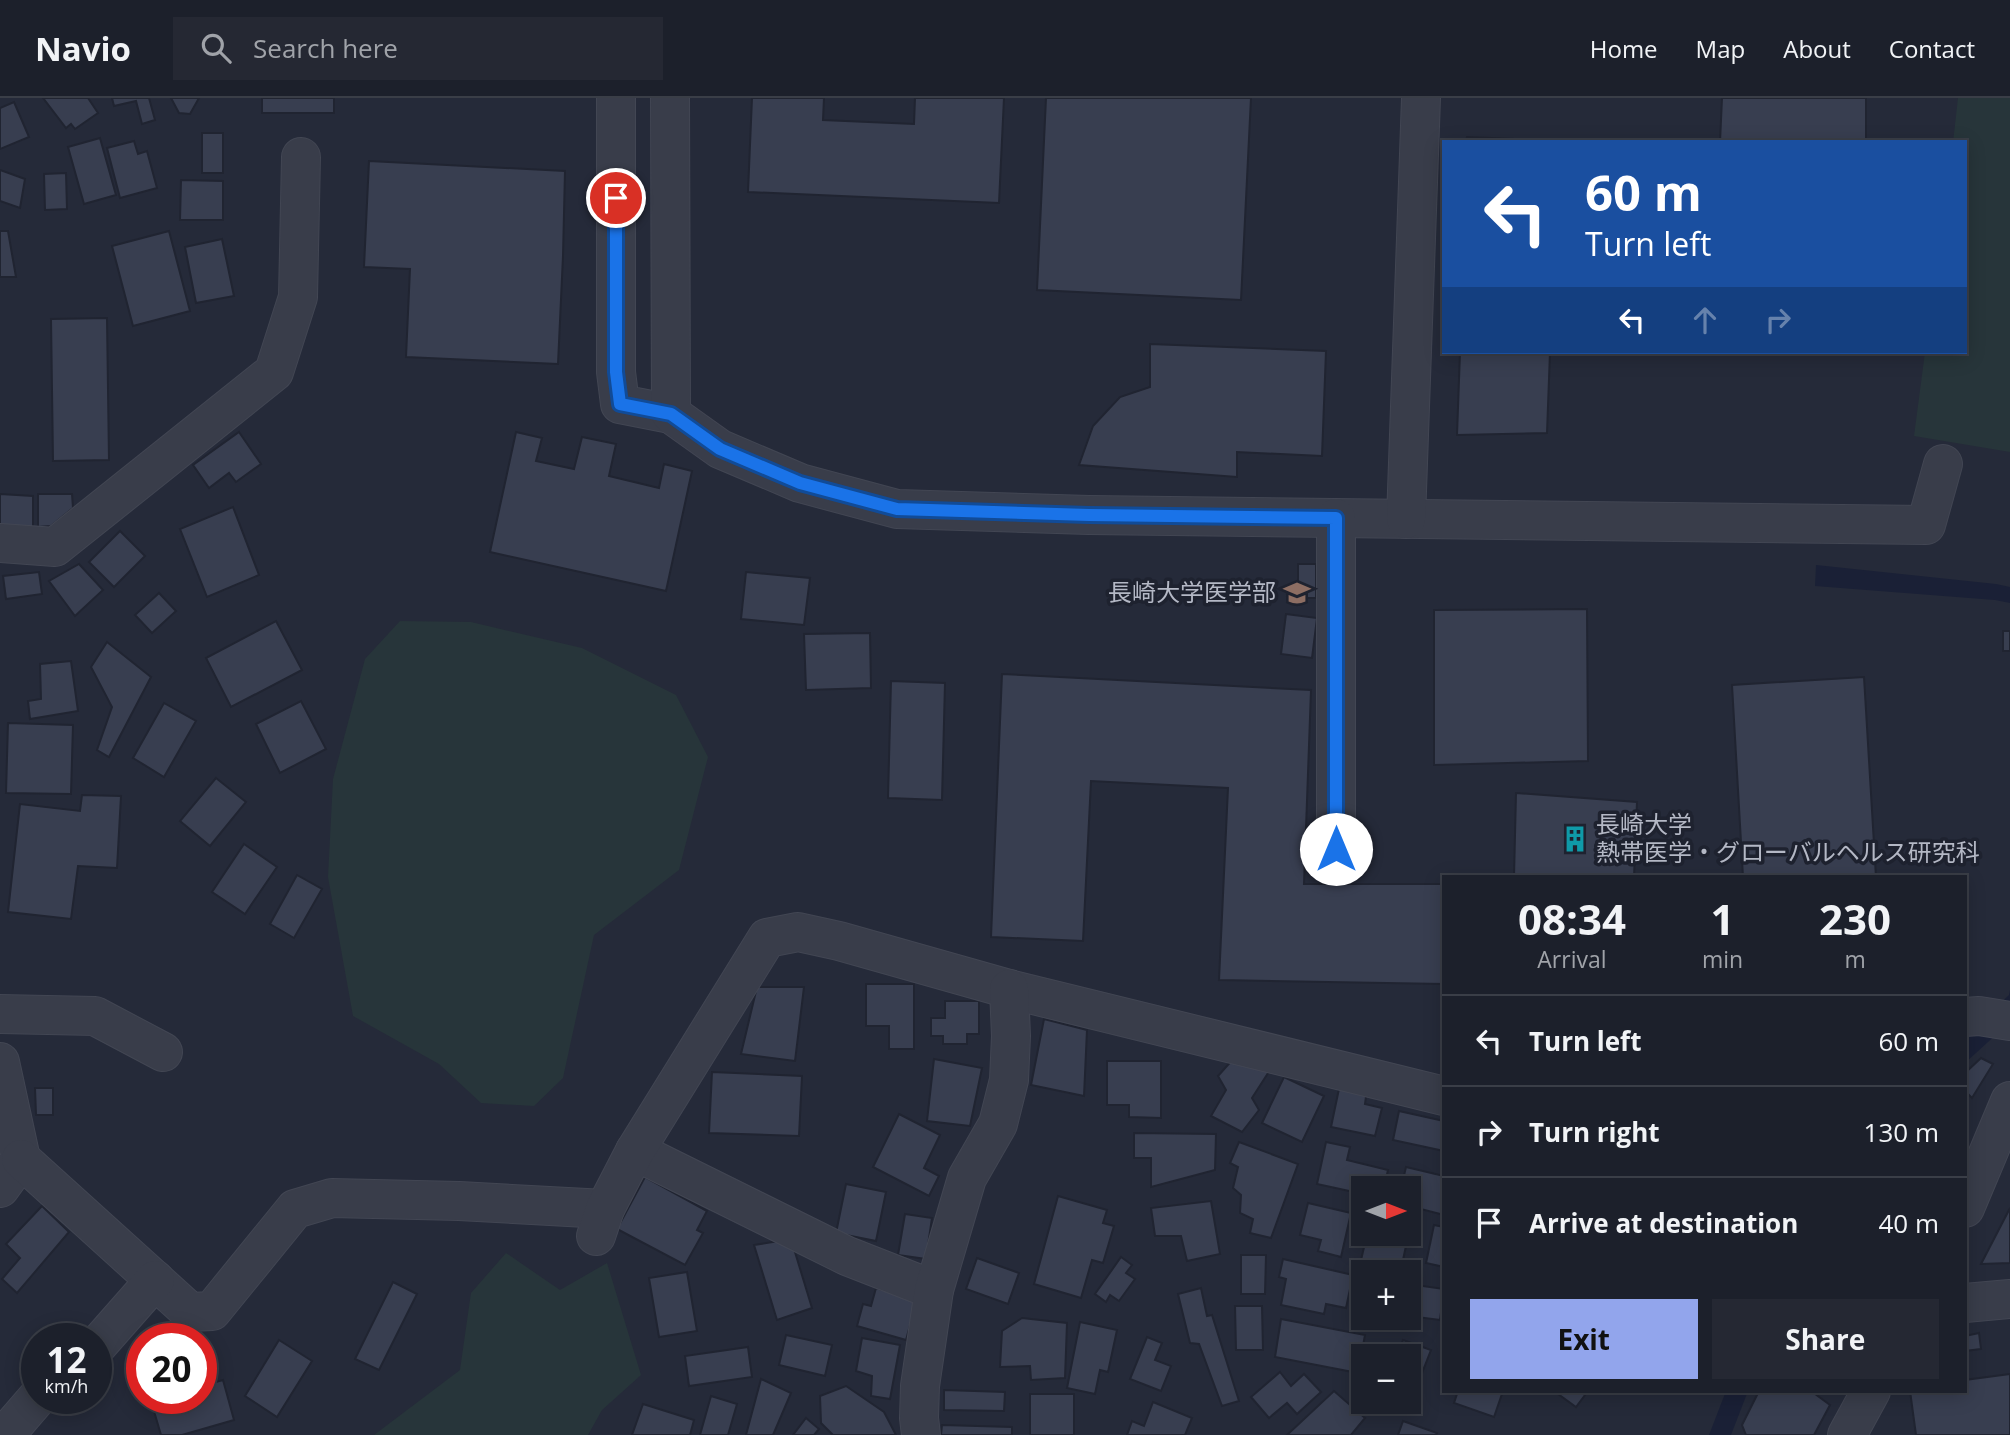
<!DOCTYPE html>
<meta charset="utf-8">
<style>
body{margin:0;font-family:"Open Sans","Noto Sans JP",sans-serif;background:#252833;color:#f1f3f6;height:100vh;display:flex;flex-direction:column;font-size:26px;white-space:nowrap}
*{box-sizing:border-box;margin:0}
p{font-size:23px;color:#a0a3a9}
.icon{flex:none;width:38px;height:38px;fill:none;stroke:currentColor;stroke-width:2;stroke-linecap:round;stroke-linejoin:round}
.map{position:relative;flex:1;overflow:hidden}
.side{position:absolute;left:1442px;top:777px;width:525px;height:518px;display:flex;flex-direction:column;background:#1c202b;border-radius:0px;box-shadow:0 4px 18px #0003,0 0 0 2px #3a3e47}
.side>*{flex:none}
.banner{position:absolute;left:1442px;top:42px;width:525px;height:214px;border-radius:0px;box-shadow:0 4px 18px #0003,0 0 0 2px #3a3e47;background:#1a4fa0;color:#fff;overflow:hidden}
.needle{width:46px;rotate:90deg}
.tools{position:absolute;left:1351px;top:1078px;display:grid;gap:14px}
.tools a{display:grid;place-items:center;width:70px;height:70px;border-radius:0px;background:#1c202b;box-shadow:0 4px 18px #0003,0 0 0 2px #3a3e47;font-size:35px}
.speed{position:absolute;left:21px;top:1225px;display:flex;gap:14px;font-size:35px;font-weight:700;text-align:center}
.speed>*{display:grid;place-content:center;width:91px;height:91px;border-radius:50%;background:#1c202b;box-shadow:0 4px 18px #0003,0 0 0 2px #3a3e47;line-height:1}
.speed small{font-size:18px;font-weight:400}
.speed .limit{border:10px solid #d22;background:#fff;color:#111}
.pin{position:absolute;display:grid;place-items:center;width:60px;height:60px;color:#fff;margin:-30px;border:4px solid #fff;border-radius:50%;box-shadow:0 2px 7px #0007}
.me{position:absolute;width:77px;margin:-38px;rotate:0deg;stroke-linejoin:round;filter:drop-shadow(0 0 5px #0008)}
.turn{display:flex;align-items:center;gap:24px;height:147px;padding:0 28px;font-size:32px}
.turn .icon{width:91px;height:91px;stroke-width:2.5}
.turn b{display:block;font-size:49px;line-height:60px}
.lanes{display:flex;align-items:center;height:66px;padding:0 28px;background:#0003;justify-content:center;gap:35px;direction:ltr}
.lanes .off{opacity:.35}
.eta{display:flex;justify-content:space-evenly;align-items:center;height:119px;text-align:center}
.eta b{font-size:42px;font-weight:700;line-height:49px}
.cta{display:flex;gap:14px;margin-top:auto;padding:14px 28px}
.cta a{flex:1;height:80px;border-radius:0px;background:#92a5ec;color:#111;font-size:28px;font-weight:700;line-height:80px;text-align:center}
.cta a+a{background:#252833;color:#f1f3f6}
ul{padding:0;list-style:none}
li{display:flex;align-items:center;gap:21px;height:91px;padding:0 28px;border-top:2px solid #3a3e47}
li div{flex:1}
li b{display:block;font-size:26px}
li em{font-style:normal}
header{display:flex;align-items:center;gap:42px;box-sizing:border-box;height:98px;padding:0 35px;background:#1c202b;border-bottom:2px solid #3a3e47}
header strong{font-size:33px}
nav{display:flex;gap:38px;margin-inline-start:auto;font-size:24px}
.search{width:490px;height:63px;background:#252833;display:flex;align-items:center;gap:18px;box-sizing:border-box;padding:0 24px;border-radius:0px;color:#a0a3a9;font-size:26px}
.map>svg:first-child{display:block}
.green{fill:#27353a}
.water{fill:#1a2036}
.building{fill:#383e50;stroke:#202431;stroke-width:2}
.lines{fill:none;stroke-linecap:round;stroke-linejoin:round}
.minor-casing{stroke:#424653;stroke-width:40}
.minor{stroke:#393d4a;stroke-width:38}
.route-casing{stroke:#114b97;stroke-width:18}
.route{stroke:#1a73e8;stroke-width:12}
.labels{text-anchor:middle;stroke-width:7;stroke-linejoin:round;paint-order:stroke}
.poi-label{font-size:24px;fill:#b4b8c5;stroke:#1e222f;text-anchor:end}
</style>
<header>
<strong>Navio</strong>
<div class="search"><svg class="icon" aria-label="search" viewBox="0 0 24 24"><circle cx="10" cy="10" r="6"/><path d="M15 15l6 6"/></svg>Search here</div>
<nav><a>Home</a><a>Map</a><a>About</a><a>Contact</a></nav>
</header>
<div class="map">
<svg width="2010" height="1337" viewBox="0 0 2010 1337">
<rect width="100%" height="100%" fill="#252a39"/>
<g class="green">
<path d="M 1958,0 L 2010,0 L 2010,354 L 1914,338 L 1925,254 L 1965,254 L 1965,44 L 1953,44 Z"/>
<path d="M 400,523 L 471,524 L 582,550 L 676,597 L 708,659 L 679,772 L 594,837 L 563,980 L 534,1008 L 481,1005 L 439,966 L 353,918 L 328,779 L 333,681 L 365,561 Z"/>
<path d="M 506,1155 L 560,1192 L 607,1165 L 641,1277 L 602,1312 L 588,1337 L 374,1337 L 460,1272 L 471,1195 Z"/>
</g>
<g class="water">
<path d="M 1816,467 L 1996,486 L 2010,489 L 2010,505 L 1995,502 L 1815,488 Z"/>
<path d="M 2010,892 L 2010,924 L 1965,965 L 1965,938 L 2009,897 Z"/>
<path d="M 1726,1293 L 1748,1293 L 1731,1337 L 1709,1337 Z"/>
</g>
<g class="building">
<path d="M 43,0 L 88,0 L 98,15 L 75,31 L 71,26 L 66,30 Z"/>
<path d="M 112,0 L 149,0 L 155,22 L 142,26 L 136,3 L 114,8 Z"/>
<path d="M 171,0 L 199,0 L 190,16 L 179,15 Z"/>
<rect x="262" y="0" width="72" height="15"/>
<path d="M 752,0 L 824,0 L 823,22 L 914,26 L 915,0 L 1004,0 L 999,105 L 748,94 Z"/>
<path d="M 1046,0 L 1251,0 L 1241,202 L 1037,192 Z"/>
<path d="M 1722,0 L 1866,0 L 1866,44 L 1720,44 Z"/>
<path d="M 14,4 L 29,39 L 0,51 L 0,10 Z"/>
<rect x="202" y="35" width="21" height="40"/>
<path d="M 1467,39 L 1561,43 L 1466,44 Z"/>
<path d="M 100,40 L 116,97 L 84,106 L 68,49 Z"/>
<path d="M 134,43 L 138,56 L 147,53 L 157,90 L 120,100 L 107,50 Z"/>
<path d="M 369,63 L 565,73 L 563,158 L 558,266 L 406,259 L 410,171 L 364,169 Z"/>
<path d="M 0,72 L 25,81 L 20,110 L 0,103 Z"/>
<path d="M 66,75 L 67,111 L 45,112 L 44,76 Z"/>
<path d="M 181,82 L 223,83 L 223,122 L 180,122 Z"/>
<path d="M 0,133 L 8,133 L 16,179 L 0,179 Z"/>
<path d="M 169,133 L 190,213 L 133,228 L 112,148 Z"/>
<path d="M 222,141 L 234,198 L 196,205 L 185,149 Z"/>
<path d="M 107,220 L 109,362 L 53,363 L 51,221 Z"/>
<path d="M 1150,246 L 1326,253 L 1322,358 L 1237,354 L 1237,379 L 1079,367 L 1093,328 L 1120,299 L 1150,289 Z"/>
<path d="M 1460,254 L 1550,254 L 1547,335 L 1457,337 Z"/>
<path d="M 239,334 L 261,366 L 236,384 L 229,375 L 209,390 L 193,367 Z"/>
<path d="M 516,334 L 542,340 L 536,363 L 574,371 L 582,339 L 616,346 L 609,378 L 659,390 L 664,366 L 692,373 L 666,493 L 490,454 Z"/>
<path d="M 0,396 L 33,398 L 33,431 L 0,429 Z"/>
<path d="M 38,396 L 72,396 L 73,410 L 51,428 L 38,429 Z"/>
<path d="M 233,409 L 259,477 L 207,499 L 180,431 Z"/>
<path d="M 120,433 L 145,458 L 114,489 L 89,464 Z"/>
<path d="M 79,466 L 103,492 L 75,518 L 49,483 Z"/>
<rect x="1298" y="466" width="18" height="34"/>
<path d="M 39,474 L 42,496 L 6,501 L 3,478 Z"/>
<path d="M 746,474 L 810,480 L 804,527 L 741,521 Z"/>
<path d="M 159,495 L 176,513 L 152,535 L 135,517 Z"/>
<path d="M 1587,511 L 1588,663 L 1434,667 L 1434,512 Z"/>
<path d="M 1286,516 L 1317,520 L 1312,560 L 1281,556 Z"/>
<path d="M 276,523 L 302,572 L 231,609 L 206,560 Z"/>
<rect x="2003" y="533" width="7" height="20"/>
<path d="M 870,535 L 871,590 L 806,592 L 804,536 Z"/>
<path d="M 107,544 L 151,579 L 109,659 L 97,652 L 112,609 L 91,569 Z"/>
<path d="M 71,563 L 78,613 L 30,621 L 28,603 L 41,601 L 40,566 Z"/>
<path d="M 1002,576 L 1311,592 L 1304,786 L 1444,786 L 1444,886 L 1219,882 L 1228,690 L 1091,683 L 1083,843 L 991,839 Z"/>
<path d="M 1864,579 L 1876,779 L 1743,779 L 1732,587 Z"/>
<path d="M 891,583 L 945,585 L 942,702 L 888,700 Z"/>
<path d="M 301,603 L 326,651 L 280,675 L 256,626 Z"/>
<path d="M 164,605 L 196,623 L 164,679 L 133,660 Z"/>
<path d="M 8,625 L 73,627 L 71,696 L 6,695 Z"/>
<path d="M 216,680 L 246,704 L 210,748 L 180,723 Z"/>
<path d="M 1516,695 L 1637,704 L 1634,779 L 1514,779 Z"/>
<path d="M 82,697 L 121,698 L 117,770 L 78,768 L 71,821 L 8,814 L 20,706 L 80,713 Z"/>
<path d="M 244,746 L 277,769 L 245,816 L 212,794 Z"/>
<path d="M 297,777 L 322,791 L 294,840 L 270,826 Z"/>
<path d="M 866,886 L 914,886 L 914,951 L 889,951 L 889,928 L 866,928 Z"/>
<path d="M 757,889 L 804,889 L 795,963 L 741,956 Z"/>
<path d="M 945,903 L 979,903 L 979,936 L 967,936 L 967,946 L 943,946 L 943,938 L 931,938 L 931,920 L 945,920 Z"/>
<path d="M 1044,921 L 1087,932 L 1084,998 L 1031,987 Z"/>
<path d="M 1234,960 L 1270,972 L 1252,1000 L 1259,1012 L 1242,1034 L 1211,1018 L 1226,992 L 1218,978 Z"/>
<path d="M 1981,960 L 1993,966 L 1972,1000 L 1965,993 L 1965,975 Z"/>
<path d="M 934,961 L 982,970 L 970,1028 L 927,1023 Z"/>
<path d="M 1107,963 L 1161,963 L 1161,1020 L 1129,1019 L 1129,1007 L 1107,1007 Z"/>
<path d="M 712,974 L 802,978 L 799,1038 L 709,1035 Z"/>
<path d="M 1284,979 L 1324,998 L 1302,1044 L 1262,1025 Z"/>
<path d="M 1340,986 L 1367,992 L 1365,1006 L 1382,1010 L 1375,1038 L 1331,1029 Z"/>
<path d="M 35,990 L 53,990 L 53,1017 L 36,1017 Z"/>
<path d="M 1399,1013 L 1444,1023 L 1444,1053 L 1393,1042 Z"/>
<path d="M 899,1016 L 940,1037 L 924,1070 L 939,1078 L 929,1098 L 873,1069 Z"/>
<path d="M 1134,1035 L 1216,1036 L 1215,1072 L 1151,1089 L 1151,1060 L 1134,1060 Z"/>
<path d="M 1239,1044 L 1298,1066 L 1271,1140 L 1250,1135 L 1253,1121 L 1240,1115 L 1241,1097 L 1233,1090 L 1238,1069 L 1230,1065 Z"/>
<path d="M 1326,1044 L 1350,1049 L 1347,1062 L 1388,1072 L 1384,1090 L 1363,1090 L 1363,1096 L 1317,1086 Z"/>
<path d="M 1406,1069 L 1444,1078 L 1444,1117 L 1409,1108 L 1409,1090 L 1401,1090 Z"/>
<path d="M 645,1079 L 707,1113 L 697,1132 L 703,1135 L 685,1167 L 617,1131 Z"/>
<path d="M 846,1086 L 886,1094 L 876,1143 L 836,1135 Z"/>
<path d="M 1058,1098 L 1107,1112 L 1103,1125 L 1114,1128 L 1103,1165 L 1092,1162 L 1081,1200 L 1034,1186 Z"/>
<path d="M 1211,1103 L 1220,1156 L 1187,1163 L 1181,1138 L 1155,1138 L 1151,1110 Z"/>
<path d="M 1308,1105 L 1351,1115 L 1341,1159 L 1318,1153 L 1321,1142 L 1300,1137 Z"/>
<path d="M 42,1108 L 69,1134 L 17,1195 L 2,1181 L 20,1160 L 6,1146 Z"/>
<path d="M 2010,1110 L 2010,1165 L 1981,1166 Z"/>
<path d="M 905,1116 L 932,1120 L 926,1161 L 898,1157 Z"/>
<path d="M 1363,1119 L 1363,1136 L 1409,1136 L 1409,1124 L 1411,1125 L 1401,1171 L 1361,1162 L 1365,1145 L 1358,1143 Z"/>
<path d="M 1434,1127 L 1444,1129 L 1444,1169 L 1426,1165 Z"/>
<path d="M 791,1141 L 812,1210 L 777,1222 L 754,1147 Z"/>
<path d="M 1241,1157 L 1266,1157 L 1265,1196 L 1241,1196 Z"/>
<path d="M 1121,1159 L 1132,1167 L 1126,1175 L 1135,1181 L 1119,1203 L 1110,1197 L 1106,1204 L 1095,1196 Z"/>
<path d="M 977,1160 L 1019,1175 L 1008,1206 L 966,1191 Z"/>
<path d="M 1283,1161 L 1353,1177 L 1346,1210 L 1326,1206 L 1324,1216 L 1281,1207 L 1286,1181 L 1279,1179 Z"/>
<path d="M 687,1174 L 697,1233 L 659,1239 L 649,1180 Z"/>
<path d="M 393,1184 L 417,1196 L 379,1272 L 355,1261 Z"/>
<path d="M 1409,1186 L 1444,1191 L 1440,1222 L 1409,1218 Z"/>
<path d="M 876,1190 L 917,1202 L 906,1242 L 857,1228 L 863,1206 L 871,1208 Z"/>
<path d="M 1201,1190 L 1207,1218 L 1212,1217 L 1239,1303 L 1222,1308 L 1199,1246 L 1190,1245 L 1178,1196 Z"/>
<path d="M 1235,1208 L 1262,1208 L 1263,1252 L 1236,1252 Z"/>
<path d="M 1022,1220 L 1067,1225 L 1065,1280 L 1031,1282 L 1030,1268 L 1000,1269 L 1002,1233 Z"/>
<path d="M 1281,1221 L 1365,1237 L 1358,1275 L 1275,1259 Z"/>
<path d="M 1080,1224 L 1117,1232 L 1108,1274 L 1100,1272 L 1095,1296 L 1067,1290 Z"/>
<path d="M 1979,1235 L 1981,1251 L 1965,1253 L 1965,1238 Z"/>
<path d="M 786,1237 L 832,1247 L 825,1278 L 779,1267 Z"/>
<path d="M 1147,1239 L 1162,1245 L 1155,1262 L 1171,1268 L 1161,1293 L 1130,1281 Z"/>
<path d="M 862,1240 L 900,1247 L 890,1301 L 871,1298 L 872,1278 L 856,1273 Z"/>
<path d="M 279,1242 L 312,1263 L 277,1319 L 245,1298 Z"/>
<path d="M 1403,1242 L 1431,1252 L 1413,1298 L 1409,1296 L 1409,1258 L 1397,1258 Z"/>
<path d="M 748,1249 L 752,1279 L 689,1288 L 685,1258 Z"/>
<path d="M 1280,1274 L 1291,1288 L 1304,1276 L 1321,1294 L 1297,1316 L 1287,1305 L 1269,1320 L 1251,1299 Z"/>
<path d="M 2010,1276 L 2010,1337 L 1916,1337 L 1910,1293 L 1965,1293 L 1965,1282 Z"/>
<path d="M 761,1281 L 791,1295 L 773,1337 L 746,1337 Z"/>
<path d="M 223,1282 L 234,1322 L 182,1337 L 161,1337 L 151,1303 L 160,1300 L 201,1300 L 201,1288 Z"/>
<path d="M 846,1288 L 884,1314 L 896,1337 L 833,1337 L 821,1325 L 820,1298 Z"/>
<path d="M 944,1292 L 1005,1294 L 1004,1313 L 944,1312 Z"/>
<path d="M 1334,1293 L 1365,1320 L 1351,1337 L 1287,1337 Z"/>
<path d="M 1458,1293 L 1503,1293 L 1494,1319 L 1454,1305 Z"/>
<path d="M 1554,1293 L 1588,1293 L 1576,1309 Z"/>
<path d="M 1759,1293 L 1811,1293 L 1830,1307 L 1814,1337 L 1746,1337 L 1742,1327 Z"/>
<rect x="1030" y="1296" width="44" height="41"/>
<path d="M 711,1298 L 737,1306 L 728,1337 L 700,1337 Z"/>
<path d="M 1153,1304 L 1192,1320 L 1185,1337 L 1127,1337 L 1132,1323 L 1144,1328 Z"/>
<path d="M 643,1306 L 694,1322 L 690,1337 L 632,1337 Z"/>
<path d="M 806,1320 L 819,1331 L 814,1337 L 793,1337 Z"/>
<path d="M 1403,1323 L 1437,1335 L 1436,1337 L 1398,1337 Z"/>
<path d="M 942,1327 L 1012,1329 L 1012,1337 L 941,1337 Z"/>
</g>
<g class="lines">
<g class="minor-casing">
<g id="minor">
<path d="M 616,0 L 616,274 L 620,306 L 671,316"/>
<path d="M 670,0 L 671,316 L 720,351 L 800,385 L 897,411 L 1089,417 L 1926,427 L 1943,366"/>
<path d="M 1336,420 L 1336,751"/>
<path d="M 1406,421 L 1421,0"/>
<path d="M 0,445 L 55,449 L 274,274 L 298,199 L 301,59"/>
<path d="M 0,916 L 95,918 L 163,954"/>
<path d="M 1965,919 L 1979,918 L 2010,923"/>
<path d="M 0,964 L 21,1061 L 0,1090"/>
<path d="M 635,1053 L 847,1158 L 934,1192"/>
<path d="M 21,1061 L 190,1214 L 212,1213 L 295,1111 L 332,1100 L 459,1103 L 605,1111"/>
<path d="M 1965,1110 L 2010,1003"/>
<path d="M 596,1138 L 605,1111 L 635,1053 L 767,840 L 798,834 L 839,843 L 1009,891 L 1444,998"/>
<path d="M 1965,1205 L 2010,1201"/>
<path d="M 96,1249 L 155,1182"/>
<path d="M 5,1337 L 37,1300"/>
<path d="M 921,1337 L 919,1320 L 920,1288 L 934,1192 L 967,1080 L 998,1026 L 1009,982 L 1011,938 L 1009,891"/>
<path d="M 1847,1337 L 1871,1293"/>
</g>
</g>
<use href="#minor" class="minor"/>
</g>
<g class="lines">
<g class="route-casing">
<path id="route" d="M 616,100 L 616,274 L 620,306 L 671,316 L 720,351 L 800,385 L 897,411 L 1089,417 L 1336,420 L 1336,751"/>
</g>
<use href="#route" class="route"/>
</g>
<defs>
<g id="university-bare" transform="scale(2.1)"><path d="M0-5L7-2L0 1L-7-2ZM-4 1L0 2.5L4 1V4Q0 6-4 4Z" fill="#8d6e63" stroke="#1e222f" stroke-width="2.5" paint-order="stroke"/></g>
<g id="building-bare" transform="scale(2.1)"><path d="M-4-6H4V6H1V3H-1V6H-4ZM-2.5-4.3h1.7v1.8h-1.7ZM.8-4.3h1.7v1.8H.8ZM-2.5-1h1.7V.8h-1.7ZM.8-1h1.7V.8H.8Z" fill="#0f9aa8" stroke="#1e222f" stroke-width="2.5" paint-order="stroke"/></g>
</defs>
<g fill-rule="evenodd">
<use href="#university-bare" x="1297" y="495"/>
<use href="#building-bare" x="1575" y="741"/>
</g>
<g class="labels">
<g class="poi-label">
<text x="1276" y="503">長崎大学医学部</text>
<text x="1596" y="735" text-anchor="start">長崎大学<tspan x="1596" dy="28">熱帯医学・グローバルヘルス研究科</tspan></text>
</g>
</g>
</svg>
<div class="tools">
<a><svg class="needle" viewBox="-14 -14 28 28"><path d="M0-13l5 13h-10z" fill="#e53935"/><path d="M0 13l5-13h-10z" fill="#a0a3a9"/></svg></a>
<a>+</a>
<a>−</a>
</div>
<div class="speed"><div>12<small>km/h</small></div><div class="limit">20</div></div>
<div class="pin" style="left:616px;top:100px;background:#d93025"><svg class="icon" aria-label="arrive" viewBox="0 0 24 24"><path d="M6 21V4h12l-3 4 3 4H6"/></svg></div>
<svg class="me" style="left:1336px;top:751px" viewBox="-20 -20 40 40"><circle r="19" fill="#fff"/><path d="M0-13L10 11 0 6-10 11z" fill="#1a73e8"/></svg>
<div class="banner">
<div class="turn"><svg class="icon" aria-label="left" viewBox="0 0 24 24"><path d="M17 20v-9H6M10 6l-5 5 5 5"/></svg><div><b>60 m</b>Turn left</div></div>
<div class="lanes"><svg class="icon" aria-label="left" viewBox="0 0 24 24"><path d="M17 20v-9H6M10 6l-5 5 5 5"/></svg><svg class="icon off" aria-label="ahead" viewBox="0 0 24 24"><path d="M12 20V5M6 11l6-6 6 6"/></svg><svg class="icon off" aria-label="right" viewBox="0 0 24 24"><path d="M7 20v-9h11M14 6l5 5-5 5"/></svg></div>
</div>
<section class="side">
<div class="eta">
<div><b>08:34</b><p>Arrival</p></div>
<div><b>1</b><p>min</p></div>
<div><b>230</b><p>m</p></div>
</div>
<ul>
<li><svg class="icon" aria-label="left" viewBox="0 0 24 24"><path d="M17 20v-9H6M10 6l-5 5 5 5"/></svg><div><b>Turn left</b></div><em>60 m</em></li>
<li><svg class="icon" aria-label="right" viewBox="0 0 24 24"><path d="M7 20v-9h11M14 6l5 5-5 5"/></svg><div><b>Turn right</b></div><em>130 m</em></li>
<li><svg class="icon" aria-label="arrive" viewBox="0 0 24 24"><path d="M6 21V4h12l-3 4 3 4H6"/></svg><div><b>Arrive at destination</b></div><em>40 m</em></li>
</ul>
<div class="cta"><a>Exit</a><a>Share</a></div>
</section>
</div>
